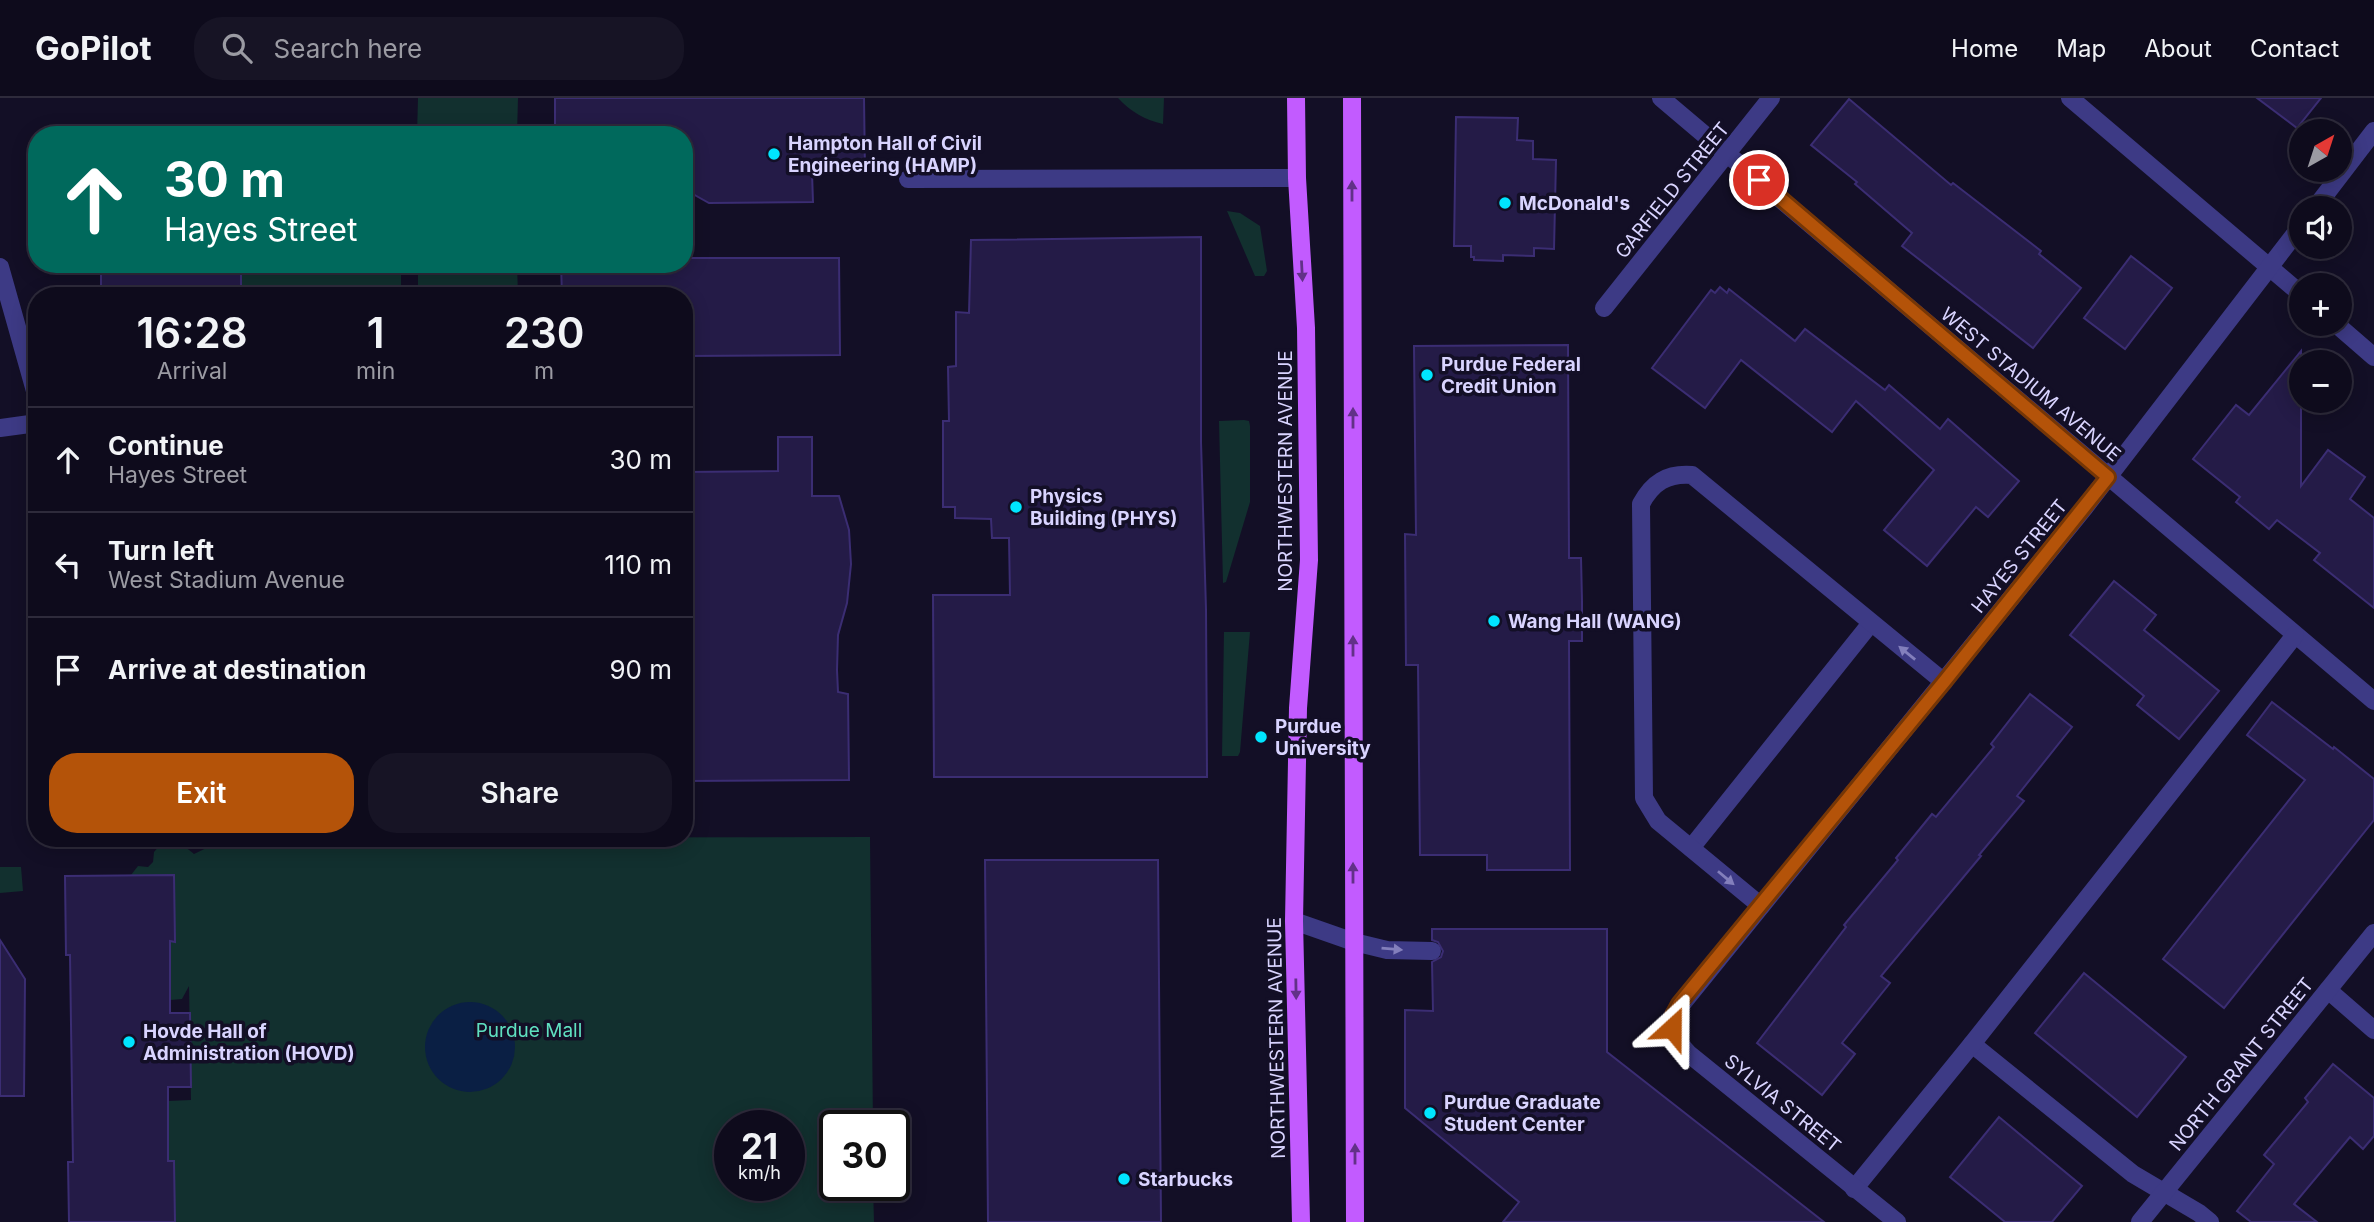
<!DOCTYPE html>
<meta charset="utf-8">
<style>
body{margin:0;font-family:Inter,sans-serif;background:#171425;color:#f1f3f6;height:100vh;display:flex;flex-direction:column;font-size:26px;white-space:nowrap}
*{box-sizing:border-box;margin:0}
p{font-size:23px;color:#9b9ba3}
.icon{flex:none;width:38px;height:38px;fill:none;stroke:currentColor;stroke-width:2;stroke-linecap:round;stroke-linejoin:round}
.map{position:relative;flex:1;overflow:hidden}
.details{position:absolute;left:28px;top:189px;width:665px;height:560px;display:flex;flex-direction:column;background:#0e0b1c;border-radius:28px;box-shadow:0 4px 18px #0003,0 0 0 2px #2e2b3b}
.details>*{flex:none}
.hud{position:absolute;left:28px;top:28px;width:665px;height:147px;border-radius:28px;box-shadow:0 4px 18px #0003,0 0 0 2px #2e2b3b;background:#00695c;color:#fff;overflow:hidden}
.needle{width:46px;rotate:39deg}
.fabs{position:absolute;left:2289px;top:21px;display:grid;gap:14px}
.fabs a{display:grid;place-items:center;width:63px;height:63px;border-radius:50%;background:#0e0b1c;box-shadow:0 4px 18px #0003,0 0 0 2px #2e2b3b;font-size:35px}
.speed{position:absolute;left:714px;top:1012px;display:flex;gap:14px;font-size:35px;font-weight:700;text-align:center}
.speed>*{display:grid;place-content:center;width:91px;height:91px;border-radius:50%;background:#0e0b1c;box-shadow:0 4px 18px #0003,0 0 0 2px #2e2b3b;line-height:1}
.speed small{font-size:18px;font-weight:400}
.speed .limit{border:4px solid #111;border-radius:10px;background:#fff;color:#111}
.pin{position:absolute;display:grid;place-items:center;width:60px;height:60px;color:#fff;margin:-30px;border:4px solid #fff;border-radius:50%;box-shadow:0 2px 7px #0007}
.me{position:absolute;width:77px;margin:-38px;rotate:24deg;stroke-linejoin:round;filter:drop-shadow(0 0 5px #0008)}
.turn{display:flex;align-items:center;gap:24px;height:147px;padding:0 21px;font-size:32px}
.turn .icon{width:91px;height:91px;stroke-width:2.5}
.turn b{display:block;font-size:49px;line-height:60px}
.eta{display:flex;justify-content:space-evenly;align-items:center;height:119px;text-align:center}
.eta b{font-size:42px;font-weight:600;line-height:49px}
.cta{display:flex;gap:14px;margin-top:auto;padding:14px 21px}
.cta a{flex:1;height:80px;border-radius:28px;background:#b45309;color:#fff;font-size:28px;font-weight:600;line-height:80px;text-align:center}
.cta a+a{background:#171425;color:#f1f3f6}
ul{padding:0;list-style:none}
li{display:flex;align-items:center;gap:21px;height:105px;padding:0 21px;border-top:2px solid #2e2b3b}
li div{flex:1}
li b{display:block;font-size:26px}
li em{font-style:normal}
header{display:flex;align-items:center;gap:42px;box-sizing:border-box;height:98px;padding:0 35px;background:#0e0b1c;border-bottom:2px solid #2e2b3b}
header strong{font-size:33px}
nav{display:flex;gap:38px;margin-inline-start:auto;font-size:24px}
.search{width:490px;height:63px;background:#171425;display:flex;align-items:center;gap:18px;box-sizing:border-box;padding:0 24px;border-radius:28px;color:#9b9ba3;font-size:26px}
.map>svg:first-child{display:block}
.green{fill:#12302f;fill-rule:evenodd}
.water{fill:#0a1f44}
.building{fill:#241b47;stroke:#3b2d73;stroke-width:2}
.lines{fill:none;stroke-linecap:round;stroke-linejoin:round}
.minor{stroke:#3d3a85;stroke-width:18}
.major{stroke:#c25bff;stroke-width:18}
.oneway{fill:#623188}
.oneway2{fill:#837fbc}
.route-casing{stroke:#753606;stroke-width:18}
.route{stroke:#b45309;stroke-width:12}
.poi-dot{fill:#00e5ff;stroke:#130f26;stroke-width:2.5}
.labels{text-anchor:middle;stroke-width:7;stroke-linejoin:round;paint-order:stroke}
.poi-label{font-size:19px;font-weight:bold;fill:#d9d4ff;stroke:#130f26;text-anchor:start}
.street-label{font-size:19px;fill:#d9d4ff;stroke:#130f26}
.park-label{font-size:19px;fill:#5fe0c0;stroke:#130f26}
</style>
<header>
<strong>GoPilot</strong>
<div class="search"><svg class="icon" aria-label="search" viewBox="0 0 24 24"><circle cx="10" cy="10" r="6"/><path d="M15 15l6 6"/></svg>Search here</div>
<nav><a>Home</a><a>Map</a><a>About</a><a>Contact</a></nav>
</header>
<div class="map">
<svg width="2374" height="1124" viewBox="0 0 2374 1124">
<rect width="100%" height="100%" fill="#130f26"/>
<g class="green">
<path d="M 418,0 L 518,0 L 517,37 L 417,37 Z"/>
<path d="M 1118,0 L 1164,0 L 1163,26 C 1145,22 1131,14 1118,0 Z"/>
<path d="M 1227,113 L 1240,115 L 1260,128 L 1267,173 L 1264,178 L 1255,178 Z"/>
<rect x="241" y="166" width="160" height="32"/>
<path d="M 418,166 L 517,166 L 518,198 L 418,198 Z"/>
<path d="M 1244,322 L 1249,323 L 1250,328 L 1250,404 L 1226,484 L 1223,485 L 1219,323 Z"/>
<path d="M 1224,534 L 1250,534 L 1240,654 L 1238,658 L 1222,658 Z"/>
<path d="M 870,739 L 873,1027 L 835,1027 L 835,1087 L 873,1087 L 874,1124 L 175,1124 L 174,1063 L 168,1063 L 168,1003 L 191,1002 L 189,888 L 182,901 L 170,902 L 170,843 L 175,843 L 174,777 L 131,777 L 138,768 L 148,769 L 153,764 L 154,754 L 162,745 C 175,744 184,747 194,756 L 227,740 ZM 730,1027 L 789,1027 L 789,1087 L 730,1087 Z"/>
<path d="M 0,769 L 21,769 L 23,793 L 0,795 Z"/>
</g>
<circle class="water" cx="470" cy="949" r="45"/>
<g class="building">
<path d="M 555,0 L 864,0 L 865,74 L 812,75 L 813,104 L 709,105 L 684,91 L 684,37 L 555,37 Z"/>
<path d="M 2257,0 L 2321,0 L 2297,30 Z"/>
<path d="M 1849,1 L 1951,87 L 1953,85 L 2041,153 L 2039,156 L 2081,190 L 2033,250 L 1902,148 L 1912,135 L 1855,86 L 1857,84 L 1811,47 Z"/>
<path d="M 1456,19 L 1518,20 L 1517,42 L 1533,43 L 1533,61 L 1556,62 L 1554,151 L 1534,150 L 1534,158 L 1503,157 L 1503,163 L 1474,162 L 1474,159 L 1471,159 L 1471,148 L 1454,148 Z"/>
<path d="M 1201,139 L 1201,344 L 1206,511 L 1207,679 L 934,679 L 933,497 L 1010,497 L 1009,440 L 992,440 L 991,421 L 955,420 L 955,409 L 943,409 L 943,323 L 949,323 L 948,269 L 956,268 L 956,214 L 969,215 L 971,142 Z"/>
<path d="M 2131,158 L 2172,190 L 2125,251 L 2084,220 Z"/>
<path d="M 684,160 L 839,160 L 840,257 L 684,258 L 684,198 L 562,198 L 561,166 L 684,166 Z"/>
<rect x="101" y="166" width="140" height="32"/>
<path d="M 1720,189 L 1727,195 L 1729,191 L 1795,243 L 1805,231 L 1885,292 L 1889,287 L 1940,331 L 1948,321 L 2019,383 L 1988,419 L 1976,409 L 1927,468 L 1884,432 L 1934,372 L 1856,303 L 1832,334 L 1741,262 L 1705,310 L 1652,270 L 1711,192 L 1715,195 Z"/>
<path d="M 1568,247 L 1569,460 L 1581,460 L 1582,503 L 1582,543 L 1569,543 L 1570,772 L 1487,772 L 1487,757 L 1420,757 L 1418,567 L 1406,567 L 1405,436 L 1416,437 L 1414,248 Z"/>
<path d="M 2301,253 L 2301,388 L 2328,352 L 2365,379 L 2350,401 L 2374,420 L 2374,510 L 2314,462 L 2320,455 L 2277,422 L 2269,431 L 2236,404 L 2240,399 L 2193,361 L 2236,307 L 2249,317 Z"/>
<path d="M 778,339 L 812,339 L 812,398 L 839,398 L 849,432 L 851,466 L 847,505 L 838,537 L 837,572 L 838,594 L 848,596 L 849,682 L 684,683 L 684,374 L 778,373 Z"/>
<path d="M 2114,483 L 2156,517 L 2144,532 L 2219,593 L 2179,641 L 2137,607 L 2144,598 L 2070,537 Z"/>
<path d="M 2030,596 L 2072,629 L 2017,698 L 2024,703 L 1979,757 L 1981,758 L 1881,878 L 1890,885 L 1842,945 L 1855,956 L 1822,997 L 1757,945 L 1846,829 L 1844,827 L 1898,762 L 1896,760 L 1932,716 L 1936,719 L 1994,649 L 1991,646 Z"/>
<path d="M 2272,604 L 2333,651 L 2334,649 L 2374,681 L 2374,722 L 2224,910 L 2163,861 L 2305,682 L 2247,637 Z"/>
<path d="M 985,762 L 1158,762 L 1161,1124 L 988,1124 Z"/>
<path d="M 174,777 L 175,844 L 170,843 L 170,915 L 190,915 L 191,989 L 168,989 L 168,1063 L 174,1063 L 175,1124 L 69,1124 L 68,1064 L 73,1064 L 70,857 L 66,857 L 65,778 Z"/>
<path d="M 1432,831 L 1607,831 L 1607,954 L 1824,1124 L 1503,1124 L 1519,1104 L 1405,1010 L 1405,912 L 1433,913 L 1432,864 L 1441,859 L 1443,853 L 1438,844 L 1432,842 Z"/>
<path d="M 0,842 L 25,881 L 24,998 L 0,998 Z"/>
<path d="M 2084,875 L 2186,959 L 2137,1019 L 2035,935 Z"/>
<path d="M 2333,966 L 2374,1000 L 2374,1038 L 2363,1051 L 2350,1039 L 2294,1106 L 2317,1124 L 2251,1124 L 2237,1113 L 2274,1066 L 2264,1057 L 2308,1004 L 2305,1000 Z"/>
<path d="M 1999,1019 L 2082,1088 L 2052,1124 L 2005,1124 L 1950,1079 Z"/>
</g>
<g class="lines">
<g class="minor">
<path d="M 1661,0 L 2374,603"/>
<path d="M 2070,0 L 2301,196"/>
<path d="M 908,81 L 1297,80"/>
<path d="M 2315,110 L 2374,33"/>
<path d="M 0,169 L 37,300"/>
<path d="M 1604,210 L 1771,0"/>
<path d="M 2336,226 L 2374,259"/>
<path d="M 0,330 L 37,325"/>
<path d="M 1691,750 L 1871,525"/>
<path d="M 1761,808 L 1658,723 L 1644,700 L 1641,406 C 1652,385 1667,375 1692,377 L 1944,584"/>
<path d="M 1294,823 L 1354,844 L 1387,852 L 1432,853"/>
<path d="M 2328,892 L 2374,932"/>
<path d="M 1972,946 L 2133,1076 L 2199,1115 L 2210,1124"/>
<path d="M 1854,1091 L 1972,946 L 2295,537"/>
<path d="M 1897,1124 L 1689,956 C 1676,943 1672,935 1673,917 L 2085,409 L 2301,128"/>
<path d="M 2140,1124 L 2374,835"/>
</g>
<g class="major">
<path d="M 1296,0 L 1297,80 L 1306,230 L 1309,462 L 1298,610 L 1294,823 L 1301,1124"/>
<path d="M 1352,0 L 1355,1124"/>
</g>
</g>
<defs><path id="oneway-solid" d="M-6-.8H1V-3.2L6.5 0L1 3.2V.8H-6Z" transform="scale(1.75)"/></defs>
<g class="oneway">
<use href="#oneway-solid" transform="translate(1352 93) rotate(-90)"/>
<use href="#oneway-solid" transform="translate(1302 173) rotate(87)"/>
<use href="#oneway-solid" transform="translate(1353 320) rotate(-90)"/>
<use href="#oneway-solid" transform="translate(1353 548) rotate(-90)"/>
<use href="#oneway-solid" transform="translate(1353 775) rotate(-90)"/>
<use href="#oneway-solid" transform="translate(1296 891) rotate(89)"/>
<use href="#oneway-solid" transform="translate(1355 1056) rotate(-90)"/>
</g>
<g class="oneway2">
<use href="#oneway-solid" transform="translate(1907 555) rotate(-141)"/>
<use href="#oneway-solid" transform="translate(1726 780) rotate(40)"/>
<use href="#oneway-solid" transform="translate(1392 851) rotate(5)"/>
</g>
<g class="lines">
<g class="route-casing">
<path id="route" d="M 1672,930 L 1673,917 L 1679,906 L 1944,584 L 2108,379 L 1759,82"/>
</g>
<use href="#route" class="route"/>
</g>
<g class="poi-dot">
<circle cx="774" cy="56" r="7"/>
<circle cx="1505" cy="105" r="7"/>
<circle cx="1427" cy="277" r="7"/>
<circle cx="1016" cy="409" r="7"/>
<circle cx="1494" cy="523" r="7"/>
<circle cx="1261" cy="639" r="7"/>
<circle cx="129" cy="944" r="7"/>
<circle cx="1430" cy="1015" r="7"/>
<circle cx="1124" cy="1081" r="7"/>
</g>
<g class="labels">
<g class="poi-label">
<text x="788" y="52">Hampton Hall of Civil<tspan x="788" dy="22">Engineering (HAMP)</tspan></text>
<text x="1519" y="112">McDonald's</text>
<text x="1441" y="273">Purdue Federal<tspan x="1441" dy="22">Credit Union</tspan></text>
<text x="1030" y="405">Physics<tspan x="1030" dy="22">Building (PHYS)</tspan></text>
<text x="1508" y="530">Wang Hall (WANG)</text>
<text x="1275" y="635">Purdue<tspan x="1275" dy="22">University</tspan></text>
<text x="143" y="940">Hovde Hall of<tspan x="143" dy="22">Administration (HOVD)</tspan></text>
<text x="1444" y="1011">Purdue Graduate<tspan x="1444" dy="22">Student Center</tspan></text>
<text x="1138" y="1088">Starbucks</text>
</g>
<g class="street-label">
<text transform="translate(1672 92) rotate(-51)" y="7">GARFIELD STREET</text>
<text transform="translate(2031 286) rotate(40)" y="7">WEST STADIUM AVENUE</text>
<text transform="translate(1285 373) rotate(-90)" y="7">NORTHWESTERN AVENUE</text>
<text transform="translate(2019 458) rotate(-51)" y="7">HAYES STREET</text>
<text transform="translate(1276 940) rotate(-91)" y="7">NORTHWESTERN AVENUE</text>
<text transform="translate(2241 966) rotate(-51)" y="7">NORTH GRANT STREET</text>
<text transform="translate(1783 1005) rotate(39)" y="7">SYLVIA STREET</text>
</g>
<g class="park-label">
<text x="529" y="939">Purdue Mall</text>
</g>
</g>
</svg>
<div class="fabs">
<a><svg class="needle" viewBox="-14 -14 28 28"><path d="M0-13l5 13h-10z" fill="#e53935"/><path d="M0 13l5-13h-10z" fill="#9b9ba3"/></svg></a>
<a><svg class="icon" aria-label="sound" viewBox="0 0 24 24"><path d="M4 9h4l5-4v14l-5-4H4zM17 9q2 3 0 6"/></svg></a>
<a>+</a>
<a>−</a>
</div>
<div class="speed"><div>21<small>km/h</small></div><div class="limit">30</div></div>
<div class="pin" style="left:1759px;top:82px;background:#d93025"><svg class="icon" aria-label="arrive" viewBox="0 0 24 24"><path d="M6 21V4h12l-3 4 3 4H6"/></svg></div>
<svg class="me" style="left:1672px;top:930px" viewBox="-20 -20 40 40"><path d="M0-17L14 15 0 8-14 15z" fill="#b45309" stroke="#fff" stroke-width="4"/></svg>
<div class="hud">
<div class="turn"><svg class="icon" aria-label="ahead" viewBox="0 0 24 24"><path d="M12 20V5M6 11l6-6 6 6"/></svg><div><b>30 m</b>Hayes Street</div></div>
</div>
<section class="details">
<div class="eta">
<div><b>16:28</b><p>Arrival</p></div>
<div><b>1</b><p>min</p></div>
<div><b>230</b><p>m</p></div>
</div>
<ul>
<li><svg class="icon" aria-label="ahead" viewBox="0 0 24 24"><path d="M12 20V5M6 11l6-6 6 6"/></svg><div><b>Continue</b><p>Hayes Street</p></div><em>30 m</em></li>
<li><svg class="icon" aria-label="left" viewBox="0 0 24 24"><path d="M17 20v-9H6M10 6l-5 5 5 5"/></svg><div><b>Turn left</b><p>West Stadium Avenue</p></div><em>110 m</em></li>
<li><svg class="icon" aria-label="arrive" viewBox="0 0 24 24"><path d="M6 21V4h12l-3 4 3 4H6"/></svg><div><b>Arrive at destination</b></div><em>90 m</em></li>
</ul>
<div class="cta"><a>Exit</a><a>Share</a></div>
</section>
</div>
